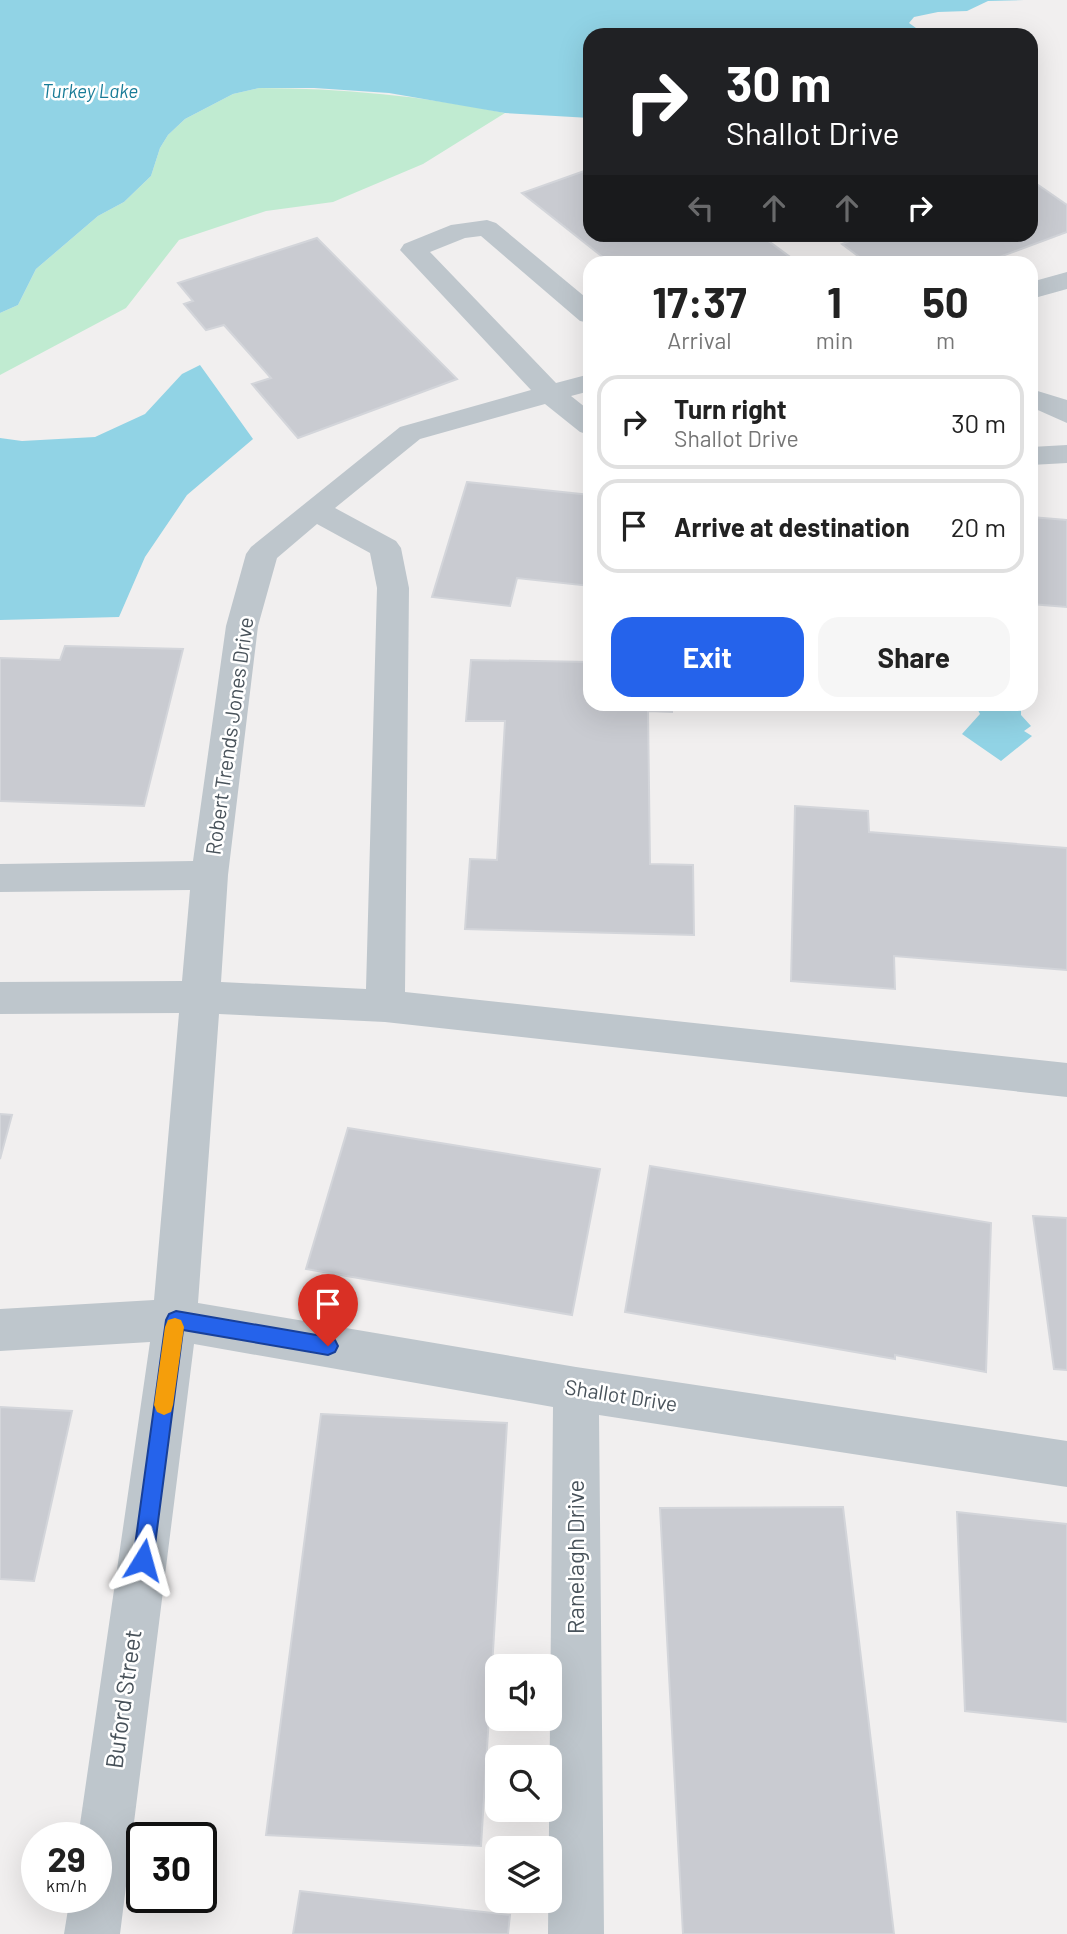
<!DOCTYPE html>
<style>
body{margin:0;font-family:Barlow,sans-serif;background:#f6f6f6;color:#222;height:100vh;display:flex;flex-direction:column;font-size:26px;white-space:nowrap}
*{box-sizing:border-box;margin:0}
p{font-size:23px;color:#767676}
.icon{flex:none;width:38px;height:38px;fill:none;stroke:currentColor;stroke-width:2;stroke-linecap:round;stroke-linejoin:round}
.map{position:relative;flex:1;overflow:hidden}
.drawer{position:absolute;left:583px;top:256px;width:455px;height:455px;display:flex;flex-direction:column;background:#fff;border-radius:21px;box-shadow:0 7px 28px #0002}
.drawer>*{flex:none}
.guide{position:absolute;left:583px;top:28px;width:455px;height:214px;border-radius:21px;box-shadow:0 7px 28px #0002;background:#202124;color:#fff;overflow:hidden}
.buttons{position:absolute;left:485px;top:1654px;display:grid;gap:14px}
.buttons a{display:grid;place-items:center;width:77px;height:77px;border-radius:14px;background:#fff;box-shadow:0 7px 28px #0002;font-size:35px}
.speed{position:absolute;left:21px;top:1822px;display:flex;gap:14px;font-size:35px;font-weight:700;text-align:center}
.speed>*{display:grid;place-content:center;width:91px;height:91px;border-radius:50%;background:#fff;box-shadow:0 7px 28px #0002;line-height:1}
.speed small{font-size:18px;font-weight:400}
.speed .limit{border:4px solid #111;border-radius:10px;background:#fff;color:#111}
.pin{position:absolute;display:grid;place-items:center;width:60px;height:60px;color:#fff;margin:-72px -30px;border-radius:50% 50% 50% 0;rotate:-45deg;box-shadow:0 0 7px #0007}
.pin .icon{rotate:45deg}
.me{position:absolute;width:77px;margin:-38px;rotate:8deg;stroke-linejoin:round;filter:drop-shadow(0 0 5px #0008)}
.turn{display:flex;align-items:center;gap:24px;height:147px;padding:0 28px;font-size:32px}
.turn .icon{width:91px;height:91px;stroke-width:2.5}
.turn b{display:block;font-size:49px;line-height:60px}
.lanes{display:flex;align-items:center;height:66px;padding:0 28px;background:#0003;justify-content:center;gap:35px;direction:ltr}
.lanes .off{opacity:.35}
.eta{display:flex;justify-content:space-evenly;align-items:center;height:119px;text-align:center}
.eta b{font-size:42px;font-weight:700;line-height:49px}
.button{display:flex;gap:14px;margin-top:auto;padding:14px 28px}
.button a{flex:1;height:80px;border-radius:21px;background:#2563eb;color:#fff;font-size:28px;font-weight:700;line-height:80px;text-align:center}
.button a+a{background:#f6f6f6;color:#222}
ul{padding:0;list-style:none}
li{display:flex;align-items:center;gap:21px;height:94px;margin:0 14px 10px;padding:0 14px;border:4px solid #e0e0e0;border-radius:21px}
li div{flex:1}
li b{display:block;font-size:26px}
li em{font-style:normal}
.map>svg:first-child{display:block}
.green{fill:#c0ebd1}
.water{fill:#91d3e5}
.building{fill:#c9cbd1;stroke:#d3d5da;stroke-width:2}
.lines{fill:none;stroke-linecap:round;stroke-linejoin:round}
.minor{fill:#bec6cc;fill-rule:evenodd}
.route{fill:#2563eb;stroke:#184099;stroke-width:2}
.slow{fill:#f59e0b}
.labels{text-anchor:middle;stroke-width:5;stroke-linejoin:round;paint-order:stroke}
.far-water-label{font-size:19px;font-style:italic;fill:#177b97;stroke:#fff}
.street-label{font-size:21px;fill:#48525a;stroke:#fff}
.near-street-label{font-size:24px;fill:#48525a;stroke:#fff}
</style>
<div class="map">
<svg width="1067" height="1934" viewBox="0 0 1067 1934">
<rect width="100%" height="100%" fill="#f1efef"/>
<path class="green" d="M 259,88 C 342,88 423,96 505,113 L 423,164 L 333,202 L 266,211 L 179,240 L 126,308 L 0,375 L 0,313 L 18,305 L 36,269 L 98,216 L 124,202 L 151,176 L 160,148 L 168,135 L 185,119 L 233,94 Z"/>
<g class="water">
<path d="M 0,0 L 1024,0 L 988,1 L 967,11 L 938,12 L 914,17 L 909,23 L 916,28 L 917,35 L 590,35 L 590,118 L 505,113 L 389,93 L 314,88 L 259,88 L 233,94 L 185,119 L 168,135 L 160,148 L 151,176 L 124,202 L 98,216 L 36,269 L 18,305 L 0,313 Z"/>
<path d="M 200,365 L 253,439 L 187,495 L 145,557 L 119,617 L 0,620 L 0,438 L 22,441 L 95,437 L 145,414 L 182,374 Z"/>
<path d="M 975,704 L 1027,704 L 1021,708 L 1021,715 L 1031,726 L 1024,731 L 1032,736 L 1001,761 L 962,734 L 980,714 Z"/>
</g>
<g class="building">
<path d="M 590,169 L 590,234 L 759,234 L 797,262 L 609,262 L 522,193 Z"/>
<path d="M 1031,180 L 1067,205 L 1067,232 L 986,262 L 866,262 L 842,244 L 869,234 L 1031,234 Z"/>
<path d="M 317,238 L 457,379 L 298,438 L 252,384 L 271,378 L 224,325 L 206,330 L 184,304 L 193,301 L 178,283 Z"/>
<path d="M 467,482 L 590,495 L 590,586 L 517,578 L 510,606 L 432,597 Z"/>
<path d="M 1031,517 L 1067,520 L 1067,607 L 1031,604 Z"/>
<path d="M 65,646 L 183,649 L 144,806 L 0,801 L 0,658 L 60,660 Z"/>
<path d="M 471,660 L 590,662 L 590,704 L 672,704 L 672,712 L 648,711 L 650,864 L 693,865 L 694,935 L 465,929 L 470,859 L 497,860 L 505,721 L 466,721 Z"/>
<path d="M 795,806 L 868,811 L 869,832 L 1067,848 L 1067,970 L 894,956 L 895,989 L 791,981 Z"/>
<path d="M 0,1114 L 12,1115 L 0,1159 Z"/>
<path d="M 348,1128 L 600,1169 L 572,1315 L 306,1269 Z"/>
<path d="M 650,1166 L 991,1223 L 986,1372 L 895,1355 L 895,1359 L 625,1312 Z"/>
<path d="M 1033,1216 L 1067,1218 L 1067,1370 L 1054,1369 Z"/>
<path d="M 0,1407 L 72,1411 L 34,1581 L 0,1579 Z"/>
<path d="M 321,1414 L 507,1423 L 481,1846 L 266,1835 Z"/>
<path d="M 843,1507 L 894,1934 L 683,1934 L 660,1508 Z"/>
<path d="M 957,1512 L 1067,1524 L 1067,1722 L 965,1711 Z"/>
<path d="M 300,1891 L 510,1915 L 508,1934 L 293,1934 Z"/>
</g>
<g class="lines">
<g class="minor">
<path d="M 487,220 L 496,223 L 590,301 L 590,323 L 580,321 L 481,236 L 465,238 L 430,252 L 556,383 L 590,374 L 590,391 L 571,396 L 590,411 L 590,435 L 580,432 L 545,404 L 420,439 L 335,508 L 396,541 L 401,548 L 409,588 L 405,992 L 1067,1063 L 1067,1097 L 385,1022 L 219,1014 L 198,1303 L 576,1367 L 1067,1441 L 1067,1487 L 599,1415 L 604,1934 L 548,1934 L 553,1407 L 194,1344 L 120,1934 L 64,1934 L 70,1897 L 96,1897 L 96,1838 L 78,1838 L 150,1342 L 0,1351 L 0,1309 L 154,1300 L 179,1013 L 0,1014 L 0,982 L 182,981 L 190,890 L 0,892 L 0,864 L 193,861 L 226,626 L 246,554 L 251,547 L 400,427 L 531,390 L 400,250 L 404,244 L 451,225 ZM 317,524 L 370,553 L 377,588 L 366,989 L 221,982 L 228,875 L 258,626 L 277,558 Z"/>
<path d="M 1067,272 L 1067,289 L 1031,299 L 1031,282 Z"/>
<path d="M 1031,389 L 1067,400 L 1067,423 L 1031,407 Z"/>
<path d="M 1067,445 L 1067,463 L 1031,465 L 1031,447 Z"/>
</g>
</g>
<path class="route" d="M 176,1311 L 328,1337 L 335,1340 L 338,1346 L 335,1352 L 328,1355 L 183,1330 L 153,1560 L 150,1567 L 143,1570 L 136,1567 L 133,1560 L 166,1320 L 169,1314 Z"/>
<path class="slow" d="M 175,1318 L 181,1320 L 184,1327 L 173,1405 L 171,1412 L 164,1415 L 157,1412 L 154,1405 L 165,1327 L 168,1320 Z"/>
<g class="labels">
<g class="far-water-label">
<text x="90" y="98">Turkey Lake</text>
</g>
<g class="street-label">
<text transform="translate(230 736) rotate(-82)" y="7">Robert Trends Jones Drive</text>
<text transform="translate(621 1396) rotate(9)" y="7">Shallot Drive</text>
</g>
<g class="near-street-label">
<text transform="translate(576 1557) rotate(-90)" y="8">Ranelagh Drive</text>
<text transform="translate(124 1699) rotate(-82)" y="8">Buford Street</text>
</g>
</g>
</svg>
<div class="buttons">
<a><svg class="icon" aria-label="sound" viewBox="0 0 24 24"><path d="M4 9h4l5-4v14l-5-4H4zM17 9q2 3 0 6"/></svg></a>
<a><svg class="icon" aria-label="search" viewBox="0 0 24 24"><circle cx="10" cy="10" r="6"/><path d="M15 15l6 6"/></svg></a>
<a><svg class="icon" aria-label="layers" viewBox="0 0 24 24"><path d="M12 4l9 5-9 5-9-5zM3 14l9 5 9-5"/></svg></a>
</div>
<div class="speed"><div>29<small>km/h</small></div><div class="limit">30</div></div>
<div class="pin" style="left:328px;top:1346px;background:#d93025"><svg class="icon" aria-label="arrive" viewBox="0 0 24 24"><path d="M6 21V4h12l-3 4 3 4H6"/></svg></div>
<svg class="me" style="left:143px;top:1560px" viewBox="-20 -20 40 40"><path d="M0-17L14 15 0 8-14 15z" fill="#2563eb" stroke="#fff" stroke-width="4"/></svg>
<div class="guide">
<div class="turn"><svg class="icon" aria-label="right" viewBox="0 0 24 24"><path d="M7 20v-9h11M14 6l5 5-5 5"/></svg><div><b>30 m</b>Shallot Drive</div></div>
<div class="lanes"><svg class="icon off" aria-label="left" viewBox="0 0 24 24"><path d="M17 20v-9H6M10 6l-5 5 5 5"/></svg><svg class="icon off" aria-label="ahead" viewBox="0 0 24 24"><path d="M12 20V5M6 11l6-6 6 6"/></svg><svg class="icon off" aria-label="ahead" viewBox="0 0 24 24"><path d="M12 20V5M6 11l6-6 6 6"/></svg><svg class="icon" aria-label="right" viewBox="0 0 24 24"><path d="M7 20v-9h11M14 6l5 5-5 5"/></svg></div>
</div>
<section class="drawer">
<div class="eta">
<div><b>17:37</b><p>Arrival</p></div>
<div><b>1</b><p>min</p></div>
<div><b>50</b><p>m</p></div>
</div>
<ul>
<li><svg class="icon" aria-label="right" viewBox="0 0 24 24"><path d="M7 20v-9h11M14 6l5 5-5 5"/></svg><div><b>Turn right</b><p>Shallot Drive</p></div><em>30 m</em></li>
<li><svg class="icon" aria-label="arrive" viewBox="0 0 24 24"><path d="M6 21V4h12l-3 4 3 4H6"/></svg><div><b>Arrive at destination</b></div><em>20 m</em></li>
</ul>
<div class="button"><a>Exit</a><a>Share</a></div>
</section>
</div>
